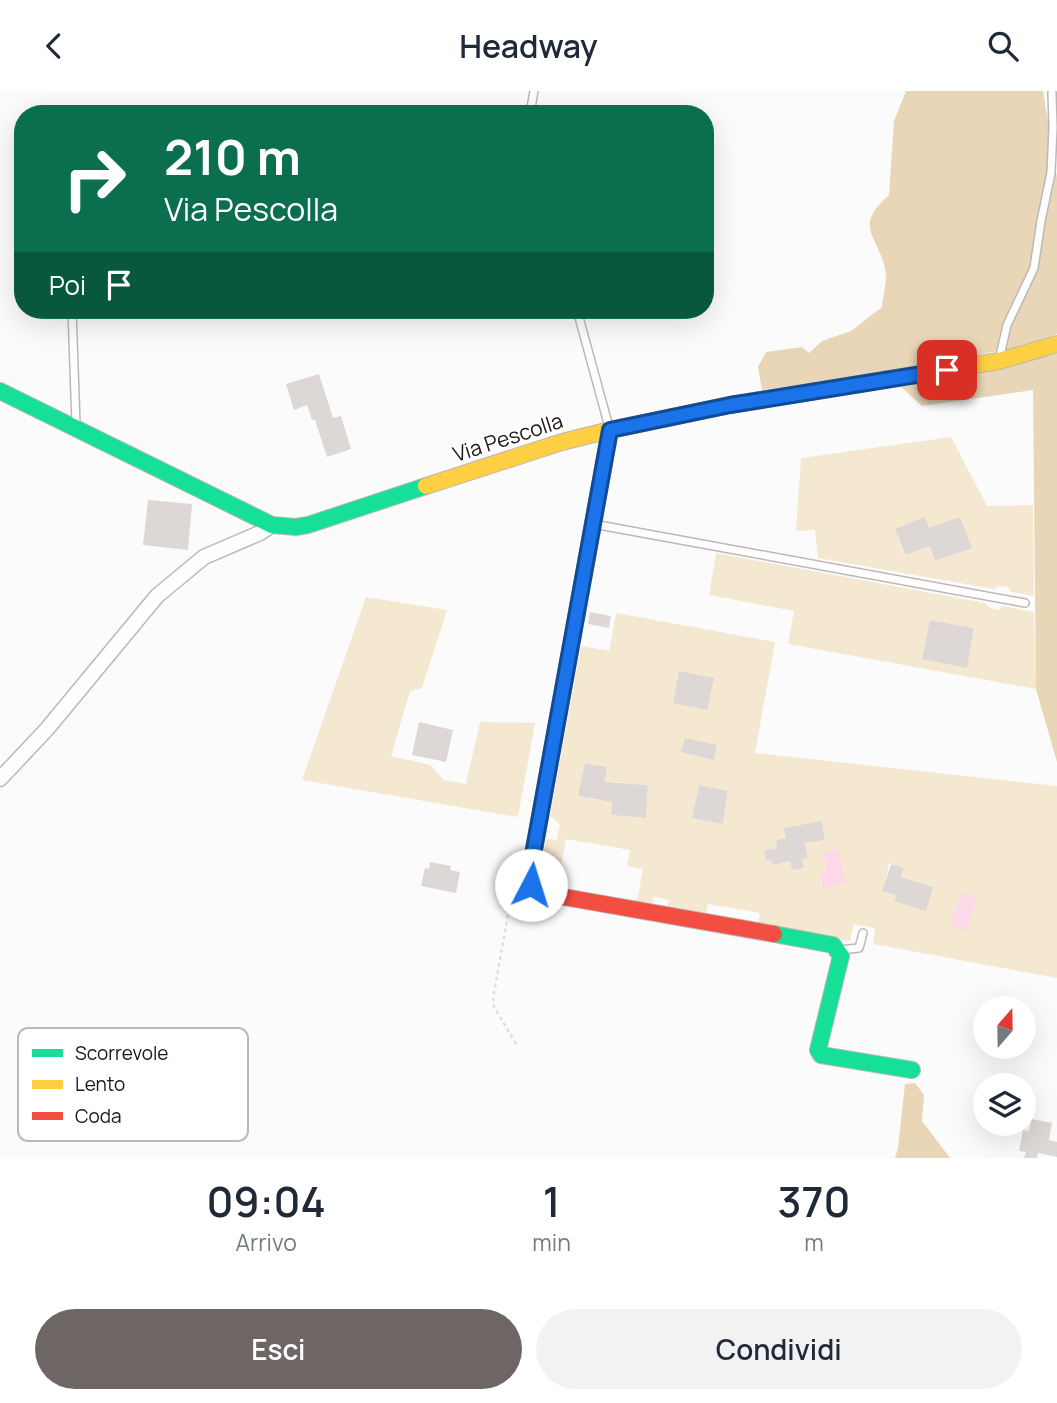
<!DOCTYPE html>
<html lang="it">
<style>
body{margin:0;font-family:Manrope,sans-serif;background:#f2f2f3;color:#1f2937;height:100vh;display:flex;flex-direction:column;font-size:26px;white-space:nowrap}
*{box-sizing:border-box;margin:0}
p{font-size:23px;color:#747a83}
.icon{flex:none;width:38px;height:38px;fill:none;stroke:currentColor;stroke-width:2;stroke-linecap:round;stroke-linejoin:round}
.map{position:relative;height:1067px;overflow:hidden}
.panel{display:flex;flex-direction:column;background:#fff;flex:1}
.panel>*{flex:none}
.top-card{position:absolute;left:14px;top:14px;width:700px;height:214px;border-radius:28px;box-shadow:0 7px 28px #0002;background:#0b6e4f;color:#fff;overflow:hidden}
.needle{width:46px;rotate:20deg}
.controls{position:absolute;left:973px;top:905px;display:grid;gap:14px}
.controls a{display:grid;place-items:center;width:63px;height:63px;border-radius:50%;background:#fff;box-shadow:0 7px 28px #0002;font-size:35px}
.pin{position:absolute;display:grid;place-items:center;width:60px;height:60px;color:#fff;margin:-30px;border-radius:14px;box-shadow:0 4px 10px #0006}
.me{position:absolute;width:77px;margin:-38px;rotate:5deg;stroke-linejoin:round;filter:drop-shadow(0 0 5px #0008)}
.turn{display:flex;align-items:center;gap:24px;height:147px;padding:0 35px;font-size:32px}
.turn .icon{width:91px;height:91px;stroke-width:2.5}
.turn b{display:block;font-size:49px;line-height:60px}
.then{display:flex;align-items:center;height:66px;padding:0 35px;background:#0003;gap:14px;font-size:26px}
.eta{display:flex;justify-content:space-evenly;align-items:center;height:119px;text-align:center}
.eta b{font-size:42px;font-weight:600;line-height:49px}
.action{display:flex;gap:14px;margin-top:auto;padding:14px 35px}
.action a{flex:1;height:80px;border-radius:42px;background:#6d6665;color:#fff;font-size:28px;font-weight:600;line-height:80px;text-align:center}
.action a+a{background:#f2f2f3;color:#1f2937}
header{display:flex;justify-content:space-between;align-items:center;height:91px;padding:0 35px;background:#fff;font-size:32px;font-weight:600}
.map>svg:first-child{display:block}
.green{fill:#f5e8d1;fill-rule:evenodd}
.forest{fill:#e8d6b7}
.water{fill:#fcd8e9}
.building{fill:#ddd8d6}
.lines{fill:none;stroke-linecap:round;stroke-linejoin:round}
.lane-casing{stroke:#bdb8b7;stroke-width:10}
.street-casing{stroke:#bdb8b7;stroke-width:17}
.fast-casing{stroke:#bdb8b7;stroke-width:18}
.slow-casing{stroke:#bdb8b7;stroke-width:18}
.jam-casing{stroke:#bdb8b7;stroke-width:18}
.path{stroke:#dedede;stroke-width:2.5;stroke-dasharray:3.5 3.5;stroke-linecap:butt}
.lane{stroke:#fefefe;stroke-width:7}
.street{stroke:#fefefe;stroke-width:14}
.fast{stroke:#16e098;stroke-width:16}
.slow{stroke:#ffcf43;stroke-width:16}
.jam{stroke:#f24e42;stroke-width:16}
.route-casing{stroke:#114b97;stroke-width:18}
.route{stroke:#1a73e8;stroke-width:12}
.labels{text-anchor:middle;stroke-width:5;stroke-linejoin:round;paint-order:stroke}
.street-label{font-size:21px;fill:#201614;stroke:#fff}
.key{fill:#fff;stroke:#bcb9b8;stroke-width:2}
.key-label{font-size:19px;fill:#201614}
</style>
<header><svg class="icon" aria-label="back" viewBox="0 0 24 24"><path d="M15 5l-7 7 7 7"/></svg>Headway<svg class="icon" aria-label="search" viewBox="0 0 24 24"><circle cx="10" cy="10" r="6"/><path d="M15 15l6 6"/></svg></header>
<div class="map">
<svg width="1057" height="1067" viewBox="0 0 1057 1067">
<rect width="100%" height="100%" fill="#fbfbfb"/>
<g class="green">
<path d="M 951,346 L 987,415 L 1033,414 L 1034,505 L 1011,501 L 1008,496 L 998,495 L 994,498 L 818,467 L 815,439 L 796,440 L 801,367 ZM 925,427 L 929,437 L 971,457 L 936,470 L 930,455 L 904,464 L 895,438 Z"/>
<path d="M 716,462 L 985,512 L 990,517 L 999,519 L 1002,515 L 1034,521 L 1036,598 L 788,553 L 794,520 L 709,504 ZM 930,529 L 974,537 L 967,576 L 923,568 Z"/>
<path d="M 366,506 L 447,519 L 422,597 L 410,600 L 391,665 L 430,674 L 444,689 L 466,693 L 480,631 L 535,632 L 518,726 L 302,689 Z"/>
<path d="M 616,522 L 775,551 L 755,662 L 1057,695 L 1057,887 L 873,853 L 875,837 L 854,833 L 850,850 L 758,834 L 760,822 L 708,813 L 705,826 L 667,819 L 669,809 L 654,806 L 652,816 L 547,796 L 539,788 L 546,748 L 557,749 L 560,733 L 550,725 L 581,555 L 609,560 ZM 585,672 L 607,676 L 598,709 L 579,705 ZM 613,691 L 648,694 L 646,727 L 611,724 ZM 699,694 L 728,700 L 723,733 L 692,727 ZM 822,731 L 825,749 L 805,752 L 808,766 L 802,768 L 804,777 L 792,779 L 790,768 L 772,774 L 771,769 L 766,770 L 764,759 L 777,757 L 776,749 L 786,747 ZM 566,748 L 630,759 L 627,775 L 643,778 L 637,810 L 557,796 ZM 889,772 L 904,777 L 901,786 L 933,796 L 896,804 L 883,800 Z"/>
</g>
<g class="forest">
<path d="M 906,0 L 1043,0 L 1057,87 L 1057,243 L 1020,256 L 863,285 L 762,299 L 758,276 L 766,261 L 802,256 L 809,262 L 822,250 L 851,240 L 882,216 C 883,204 888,188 885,177 C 877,144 853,135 889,104 L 894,30 Z"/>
<path d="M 1057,263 L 1057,671 L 1036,598 L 1033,299 L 922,315 L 901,296 Z"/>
<path d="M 915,992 L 924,1004 L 922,1030 L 950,1067 L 895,1067 L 898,1057 L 905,993 Z"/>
</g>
<g class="water">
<path d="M 838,758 L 846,792 L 823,797 L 820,782 L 827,780 L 823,761 Z"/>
<path d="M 962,801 L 977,807 L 966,840 L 950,834 Z"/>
</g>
<g class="building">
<path d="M 319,283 L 333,327 L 341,325 L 351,358 L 327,366 L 315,329 L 312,329 L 307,314 L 294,319 L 286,293 Z"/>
<path d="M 148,409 L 192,413 L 188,459 L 143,454 Z"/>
<path d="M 925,426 L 929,437 L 960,426 L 972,457 L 935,470 L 930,455 L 905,464 L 895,438 Z"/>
<path d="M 590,521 L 611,525 L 609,537 L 588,533 Z"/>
<path d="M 930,529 L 974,537 L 967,577 L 922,568 Z"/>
<path d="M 679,580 L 714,587 L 707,619 L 673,612 Z"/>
<path d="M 419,631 L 453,639 L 446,671 L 412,664 Z"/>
<path d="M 685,647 L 717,654 L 714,669 L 681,661 Z"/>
<path d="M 585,672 L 607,676 L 604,691 L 648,694 L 646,727 L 611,724 L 612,711 L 578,705 Z"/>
<path d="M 699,694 L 728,700 L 723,733 L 692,727 Z"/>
<path d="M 822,730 L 825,749 L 805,752 L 808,767 L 802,768 L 804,777 L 792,779 L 790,770 L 772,774 L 771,769 L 766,770 L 764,759 L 777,757 L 776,749 L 786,747 L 784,737 Z"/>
<path d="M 430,771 L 451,775 L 450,779 L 460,781 L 456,802 L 421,795 L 425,777 L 429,778 Z"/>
<path d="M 891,773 L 904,777 L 901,786 L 933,796 L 926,820 L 894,810 L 896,804 L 882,800 Z"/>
<path d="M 1031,1028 L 1052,1032 L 1049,1049 L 1057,1051 L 1057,1066 L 1038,1062 L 1037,1067 L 1024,1067 L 1026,1061 L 1019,1060 L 1023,1039 L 1029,1040 Z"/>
</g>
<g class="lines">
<g class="lane-casing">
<g id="lane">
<path d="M 530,23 L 534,0"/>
<path d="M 72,219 L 76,333"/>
<path d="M 577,219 L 609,336"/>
<path d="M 999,269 L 1007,234 L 1034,177 L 1041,130 L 1051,82 L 1053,37 L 1052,2"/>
<path d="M 593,433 L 1025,512"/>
<path d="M 839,859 L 859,857 L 863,842"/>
</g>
</g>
<g class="street-casing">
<path id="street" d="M 0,688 L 47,638 L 157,505 L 204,466 L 260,442 L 272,434"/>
</g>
<g class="fast-casing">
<g id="fast">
<path d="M 0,300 L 272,434 L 296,436 L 308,434 L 426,395"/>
<path d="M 564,806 C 548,803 533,804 529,786 L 610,339"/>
<path d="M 774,843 L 833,854 L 841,865 L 818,959 L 821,964 L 912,979"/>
</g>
</g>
<g class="slow-casing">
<path id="slow" d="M 426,395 L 562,351 L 610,339 L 730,314 L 999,270 L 1057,253"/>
</g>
<g class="jam-casing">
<path id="jam" d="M 564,806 L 774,843"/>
</g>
<path class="path" d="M 516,953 L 494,916 L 493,907 L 509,818 L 512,808 L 517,804"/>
<use href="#lane" class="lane"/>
<use href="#street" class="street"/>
<use href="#fast" class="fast"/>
<use href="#slow" class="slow"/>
<use href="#jam" class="jam"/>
</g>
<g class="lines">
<g class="route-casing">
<path id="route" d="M 531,794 L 529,786 L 610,339 L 730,314 L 947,279"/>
</g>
<use href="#route" class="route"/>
</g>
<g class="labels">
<g class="street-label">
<text transform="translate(508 347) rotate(-18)" y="7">Via Pescolla</text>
</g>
</g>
<rect x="18" y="937" width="230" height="113" rx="10" class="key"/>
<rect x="32" y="958" width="31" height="8" fill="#16e098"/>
<rect x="32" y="989" width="31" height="9" fill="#ffcf43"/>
<rect x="32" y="1021" width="31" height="8" fill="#f24e42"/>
<g class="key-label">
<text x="75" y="969">Scorrevole</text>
<text x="75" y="1000">Lento</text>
<text x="75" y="1032">Coda</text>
</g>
</svg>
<div class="controls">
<a><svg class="needle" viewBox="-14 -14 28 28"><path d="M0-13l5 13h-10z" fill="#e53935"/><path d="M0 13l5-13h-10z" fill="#747a83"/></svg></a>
<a><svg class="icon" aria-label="layers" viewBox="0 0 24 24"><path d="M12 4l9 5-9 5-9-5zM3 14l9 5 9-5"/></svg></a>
</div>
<div class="pin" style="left:947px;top:279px;background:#d93025"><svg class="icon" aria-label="arrive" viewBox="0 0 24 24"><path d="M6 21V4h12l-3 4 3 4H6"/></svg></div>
<svg class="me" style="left:531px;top:794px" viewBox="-20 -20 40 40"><circle r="19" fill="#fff"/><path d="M0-13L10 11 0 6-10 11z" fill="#1a73e8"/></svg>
<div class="top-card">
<div class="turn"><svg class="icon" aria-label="right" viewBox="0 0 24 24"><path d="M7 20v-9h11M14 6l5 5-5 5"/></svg><div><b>210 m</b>Via Pescolla</div></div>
<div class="then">Poi<svg class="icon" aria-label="arrive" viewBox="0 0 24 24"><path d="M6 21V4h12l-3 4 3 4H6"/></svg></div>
</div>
</div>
<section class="panel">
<div class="eta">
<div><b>09:04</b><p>Arrivo</p></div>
<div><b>1</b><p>min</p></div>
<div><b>370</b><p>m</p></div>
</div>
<div class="action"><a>Esci</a><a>Condividi</a></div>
</section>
